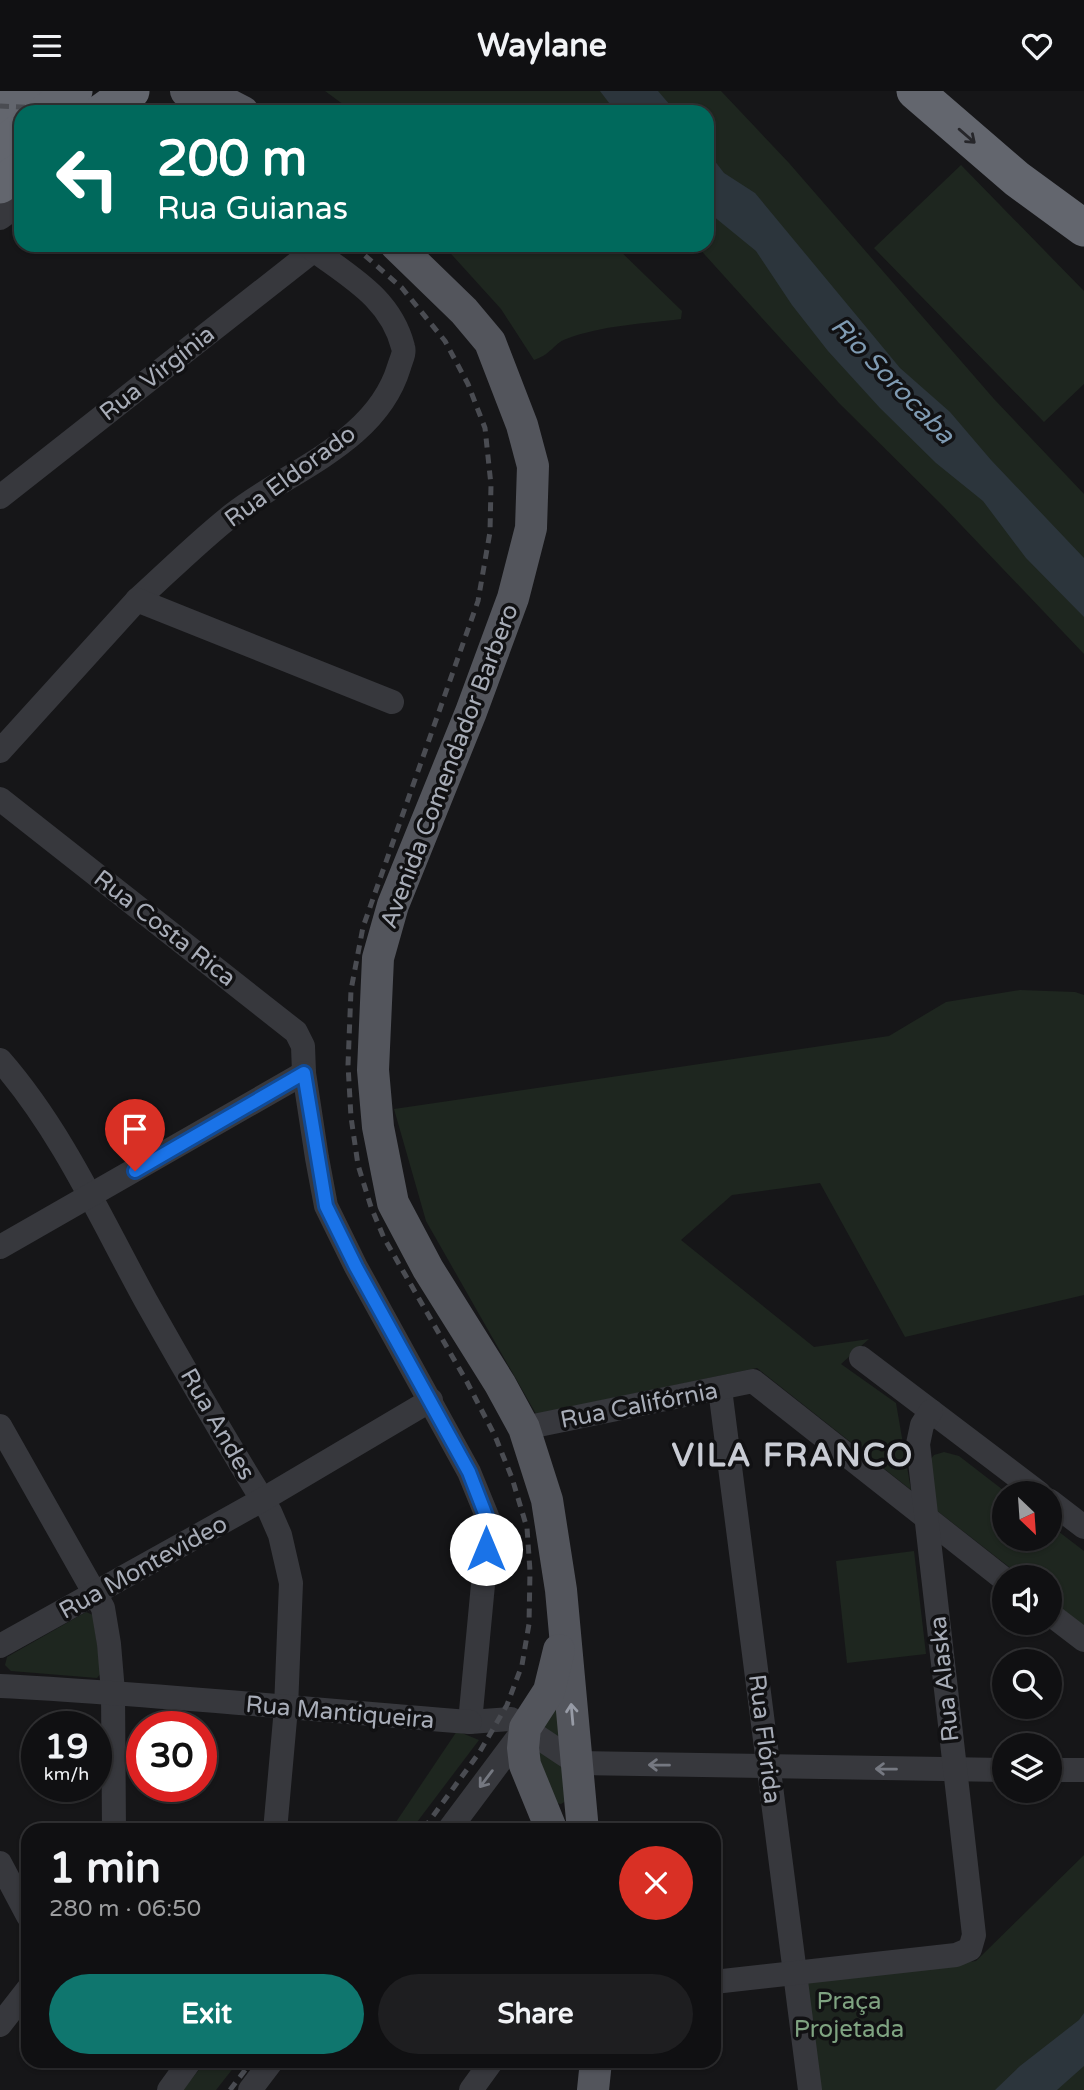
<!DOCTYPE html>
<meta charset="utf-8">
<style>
body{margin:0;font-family:"Varela Round",sans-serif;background:#1e1e20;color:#f1f3f6;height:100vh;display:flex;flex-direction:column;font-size:26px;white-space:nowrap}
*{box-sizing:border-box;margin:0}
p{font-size:23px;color:#9c9d9f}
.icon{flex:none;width:38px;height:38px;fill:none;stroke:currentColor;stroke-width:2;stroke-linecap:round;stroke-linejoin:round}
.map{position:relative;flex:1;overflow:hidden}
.sheet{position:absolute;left:21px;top:1732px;width:700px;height:245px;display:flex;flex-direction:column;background:#101012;border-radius:21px;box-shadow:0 2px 5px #0004,0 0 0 2px #303032}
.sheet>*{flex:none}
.hud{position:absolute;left:14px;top:14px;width:700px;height:147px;border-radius:21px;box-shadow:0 2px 5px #0004,0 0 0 2px #303032;background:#00695c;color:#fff;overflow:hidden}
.needle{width:46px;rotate:155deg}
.fabs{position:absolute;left:992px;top:1390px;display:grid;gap:14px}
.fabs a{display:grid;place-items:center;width:70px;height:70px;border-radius:50%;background:#101012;box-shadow:0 2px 5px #0004,0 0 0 2px #303032;font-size:35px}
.speed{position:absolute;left:21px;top:1620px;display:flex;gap:14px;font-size:35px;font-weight:700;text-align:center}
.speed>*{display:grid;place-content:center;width:91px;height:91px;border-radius:50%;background:#101012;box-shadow:0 2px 5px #0004,0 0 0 2px #303032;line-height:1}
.speed small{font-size:18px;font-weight:400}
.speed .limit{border:10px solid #d22;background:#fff;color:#111}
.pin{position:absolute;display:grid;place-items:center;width:60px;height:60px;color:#fff;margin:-72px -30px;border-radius:50% 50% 50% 0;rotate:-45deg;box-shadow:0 0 7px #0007}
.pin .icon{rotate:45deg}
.me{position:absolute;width:77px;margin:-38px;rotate:0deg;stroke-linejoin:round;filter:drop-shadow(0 0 5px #0008)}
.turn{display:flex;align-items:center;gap:24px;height:147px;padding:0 28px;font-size:32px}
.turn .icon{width:91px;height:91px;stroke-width:2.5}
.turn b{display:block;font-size:49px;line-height:60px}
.round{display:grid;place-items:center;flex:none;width:74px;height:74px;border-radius:37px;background:#1e1e20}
.headline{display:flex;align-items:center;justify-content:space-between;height:119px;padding:0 28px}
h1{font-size:42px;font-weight:700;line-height:52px}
.primary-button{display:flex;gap:14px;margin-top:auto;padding:14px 28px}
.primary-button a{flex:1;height:80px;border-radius:42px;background:#0f766e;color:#fff;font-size:28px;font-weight:700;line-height:80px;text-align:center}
.primary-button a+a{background:#1e1e20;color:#f1f3f6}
header{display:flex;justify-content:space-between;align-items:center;height:91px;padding:0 28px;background:#101012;font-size:32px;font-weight:700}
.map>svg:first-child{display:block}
.green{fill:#1e261f}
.water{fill:#2c353c}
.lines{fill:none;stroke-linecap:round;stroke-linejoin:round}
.minor{stroke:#37383d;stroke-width:24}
.major{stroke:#53555c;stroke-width:32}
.highway{stroke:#63666e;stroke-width:37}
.rail{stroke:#4a4c52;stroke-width:5;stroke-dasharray:9 7;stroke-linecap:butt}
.oneway{stroke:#26262a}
.oneway2{stroke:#979ba6}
.oneway3{stroke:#757881}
.route-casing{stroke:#114b97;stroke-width:18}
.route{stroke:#1a73e8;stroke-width:12}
.labels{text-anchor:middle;stroke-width:7;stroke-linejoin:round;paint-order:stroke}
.street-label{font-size:24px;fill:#a8adb8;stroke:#111113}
.park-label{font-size:24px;fill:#7fa381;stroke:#111113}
.water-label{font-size:26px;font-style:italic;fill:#7f9bb3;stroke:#111113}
.district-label{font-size:32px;font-weight:bold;letter-spacing:2px;fill:#c9ccd4;stroke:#111113}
</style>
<header><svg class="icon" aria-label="menu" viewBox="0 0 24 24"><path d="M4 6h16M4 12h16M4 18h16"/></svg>Waylane<svg class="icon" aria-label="heart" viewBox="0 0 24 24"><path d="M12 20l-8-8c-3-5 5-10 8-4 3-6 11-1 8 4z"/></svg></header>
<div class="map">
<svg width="1084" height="1999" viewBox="0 0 1084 1999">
<rect width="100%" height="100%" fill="#161618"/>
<g class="green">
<path d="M 325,0 L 721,0 L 789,72 L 994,308 L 1084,403 L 1084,563 L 943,415 L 839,312 L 696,154 L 707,154 L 707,21 L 338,21 L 344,14 Z"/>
<path d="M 961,74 L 1084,200 L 1084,293 L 1044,331 L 874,157 Z"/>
<path d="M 443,154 L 614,154 L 682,220 L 681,228 C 642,233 603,234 566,248 C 553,253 552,263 534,269 L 501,218 Z"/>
<path d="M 1020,899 L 1075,901 L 1084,904 L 1084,1204 L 905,1246 L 820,1092 L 732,1104 L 681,1149 L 814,1256 L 869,1248 L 841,1273 L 896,1312 L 911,1399 L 757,1277 L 536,1323 L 426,1130 L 394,1018 L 889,945 L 946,911 Z"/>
<path d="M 944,1361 L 959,1365 L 1007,1402 L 1004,1402 L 1004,1447 L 1050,1447 L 1050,1434 L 1084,1460 L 1084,1535 L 1050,1508 L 1050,1486 L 1022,1486 L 936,1419 L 929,1370 L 934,1364 Z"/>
<path d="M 914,1460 L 926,1563 L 847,1572 L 836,1470 Z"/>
<path d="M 86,1521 L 93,1524 L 101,1582 L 97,1587 L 11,1580 L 5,1574 L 7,1566 Z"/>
<path d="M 564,1571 L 569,1708 L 561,1713 L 550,1711 L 531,1660 Z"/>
<path d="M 457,1640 L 479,1649 L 411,1739 L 390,1740 Z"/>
<path d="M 1084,1764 L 1084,1999 L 820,1999 L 807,1891 L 976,1870 Z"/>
<path d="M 205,1971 L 238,1971 L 216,1999 L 183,1999 Z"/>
</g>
<g class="water">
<path d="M 600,0 L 658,0 L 676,21 L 616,21 Z"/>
<path d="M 707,60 L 724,82 L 755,102 L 900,277 L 950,321 L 991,369 L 1084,467 L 1084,526 L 1026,467 L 983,410 L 936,372 L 880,317 L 828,260 L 792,214 L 756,160 L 707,120 Z"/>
<path d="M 1084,1922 L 1084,1975 L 1057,1999 L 995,1999 L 1020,1975 L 1079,1929 Z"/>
</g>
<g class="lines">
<g class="minor">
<path d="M 0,127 L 21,112"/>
<path d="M 0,406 L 314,159"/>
<path d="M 137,509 C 168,481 199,450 232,424 C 289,379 376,352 399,276 C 401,269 405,262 403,256 C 390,205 346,184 307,154"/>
<path d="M 0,660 L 137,509 L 392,611"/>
<path d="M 0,708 L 296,941 L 303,955 L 304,982 L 317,1067 L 326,1115 L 356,1176 L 469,1381 L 489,1430 L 470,1631 L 511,1628 L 577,1672 L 1004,1679"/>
<path d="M 0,969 C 62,1040 101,1128 146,1210 C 186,1281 227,1352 270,1421 L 280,1444 L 291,1492 L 286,1617 L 275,1740"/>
<path d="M 0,1156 L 304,982"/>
<path d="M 861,1267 L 1039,1402"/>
<path d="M 720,1298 L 810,1999"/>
<path d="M 0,1335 L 103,1517 L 109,1553 L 113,1601 L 114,1740"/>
<path d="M 524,1337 L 753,1290 L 1004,1488"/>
<path d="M 1050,1410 L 1084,1436"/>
<path d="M 1050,1523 L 1084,1549"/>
<path d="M 0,1555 L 262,1409 L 431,1309"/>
<path d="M 0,1595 C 157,1603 313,1619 470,1631"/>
<path d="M 1050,1679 L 1084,1679"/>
<path d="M 448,1740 L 525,1637"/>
<path d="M 0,1772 L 28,1825"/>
<path d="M 714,1891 L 956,1864 L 970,1858 L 974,1844 L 918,1353 L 922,1334 L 931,1320"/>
<path d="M 0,1934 L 28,1898"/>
<path d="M 169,1999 L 190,1970"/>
<path d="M 250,1999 L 272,1970"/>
<path d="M 471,1999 L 492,1970"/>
</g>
<g class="major">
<path d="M 186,0 L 218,8 L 243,21"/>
<path d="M 396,154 L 464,220 L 490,251 L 522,334 L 533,375 L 531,437 L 513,507 L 471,621 L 393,814 L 378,867 L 373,979 L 378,1036 L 393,1112 L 428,1178 L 500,1293 L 524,1337 L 547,1409 L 561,1499 L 583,1740"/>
<path d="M 552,1740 L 525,1674 L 523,1657 L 525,1637 L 549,1600 L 559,1559"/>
<path d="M 593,1999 L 596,1970"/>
</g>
<g class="highway">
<path d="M 915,0 L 1017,88 L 1084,137"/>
<path d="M 0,19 L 26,0"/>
<path d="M 46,21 L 74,0"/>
<path d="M 102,21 L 131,0"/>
<path d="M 0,56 L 21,40"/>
<path d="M 0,94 L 21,79"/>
</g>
<g class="rail">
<path d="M 0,15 L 122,21"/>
<path d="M 353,154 L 402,197 L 445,250 L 468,293 L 485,337 L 491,394 L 490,441 L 478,510 L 363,836 L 351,899 L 348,974 L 351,1026 L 358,1074 L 371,1116 L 384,1147 L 467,1291 L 495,1345 L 512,1387 L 527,1437 L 530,1480 L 529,1533 L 522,1574 L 507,1614 L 479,1662 L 422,1740"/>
<path d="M 230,1999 L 252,1970"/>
</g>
</g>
<defs><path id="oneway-shaft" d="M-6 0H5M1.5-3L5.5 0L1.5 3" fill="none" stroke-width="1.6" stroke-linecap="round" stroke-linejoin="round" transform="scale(1.75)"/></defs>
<use class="oneway" href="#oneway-shaft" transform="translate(967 45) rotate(41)"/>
<use class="oneway2" href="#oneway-shaft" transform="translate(572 1623) rotate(-95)"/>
<g class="oneway3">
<use href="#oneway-shaft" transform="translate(659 1674) rotate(-179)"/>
<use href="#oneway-shaft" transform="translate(886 1678) rotate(-179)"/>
<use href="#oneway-shaft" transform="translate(486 1688) rotate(127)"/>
</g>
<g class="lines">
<g class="route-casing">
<path id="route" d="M 135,1080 L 304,982 L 326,1115 L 356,1176 L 469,1381 L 488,1430 L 486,1458"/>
</g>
<use href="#route" class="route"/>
</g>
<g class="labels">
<g class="street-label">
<text transform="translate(157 282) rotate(-38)" y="8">Rua Virgínia</text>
<text transform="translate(290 385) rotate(-36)" y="8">Rua Eldorado</text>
<text transform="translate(449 675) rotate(-69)" y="8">Avenida Comendador Barbero</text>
<text transform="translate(165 837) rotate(38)" y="8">Rua Costa Rica</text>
<text transform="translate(639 1314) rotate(-11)" y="8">Rua Califórnia</text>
<text transform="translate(218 1333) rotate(60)" y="8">Rua Andes</text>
<text transform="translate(143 1476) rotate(-29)" y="8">Rua Montevideo</text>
<text transform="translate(944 1588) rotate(-96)" y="8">Rua Alaska</text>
<text transform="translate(340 1621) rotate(5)" y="8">Rua Mantiqueira</text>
<text transform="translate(765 1648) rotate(83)" y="8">Rua Flórida</text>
</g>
<g class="park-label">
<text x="849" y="1918">Praça<tspan x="849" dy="28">Projetada</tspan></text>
</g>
<g class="water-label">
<text transform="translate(893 289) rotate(46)" y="9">Rio Sorocaba</text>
</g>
<g class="district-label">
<text x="793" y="1375">VILA FRANCO</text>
</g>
</g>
</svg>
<div class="fabs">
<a><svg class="needle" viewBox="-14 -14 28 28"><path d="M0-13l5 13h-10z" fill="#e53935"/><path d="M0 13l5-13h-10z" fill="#9c9d9f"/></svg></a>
<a><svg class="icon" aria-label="sound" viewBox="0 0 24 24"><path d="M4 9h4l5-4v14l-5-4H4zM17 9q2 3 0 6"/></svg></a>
<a><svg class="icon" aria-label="search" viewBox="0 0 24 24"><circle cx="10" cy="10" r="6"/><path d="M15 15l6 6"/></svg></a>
<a><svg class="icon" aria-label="layers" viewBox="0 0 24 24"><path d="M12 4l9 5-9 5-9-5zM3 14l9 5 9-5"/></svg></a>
</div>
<div class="speed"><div>19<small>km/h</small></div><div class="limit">30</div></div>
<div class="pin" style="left:135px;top:1080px;background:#d93025"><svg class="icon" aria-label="arrive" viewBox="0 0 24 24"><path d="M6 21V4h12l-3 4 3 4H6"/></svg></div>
<svg class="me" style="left:486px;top:1458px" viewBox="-20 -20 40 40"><circle r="19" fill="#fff"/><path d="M0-13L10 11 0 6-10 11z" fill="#1a73e8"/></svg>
<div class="hud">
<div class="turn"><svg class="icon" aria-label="left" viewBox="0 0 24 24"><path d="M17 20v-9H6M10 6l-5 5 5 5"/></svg><div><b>200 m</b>Rua Guianas</div></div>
</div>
<section class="sheet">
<div class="headline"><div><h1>1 min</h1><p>280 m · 06:50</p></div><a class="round" style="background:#d93025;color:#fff"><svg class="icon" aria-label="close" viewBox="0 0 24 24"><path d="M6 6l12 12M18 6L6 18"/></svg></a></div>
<div class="primary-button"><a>Exit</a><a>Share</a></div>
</section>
</div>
